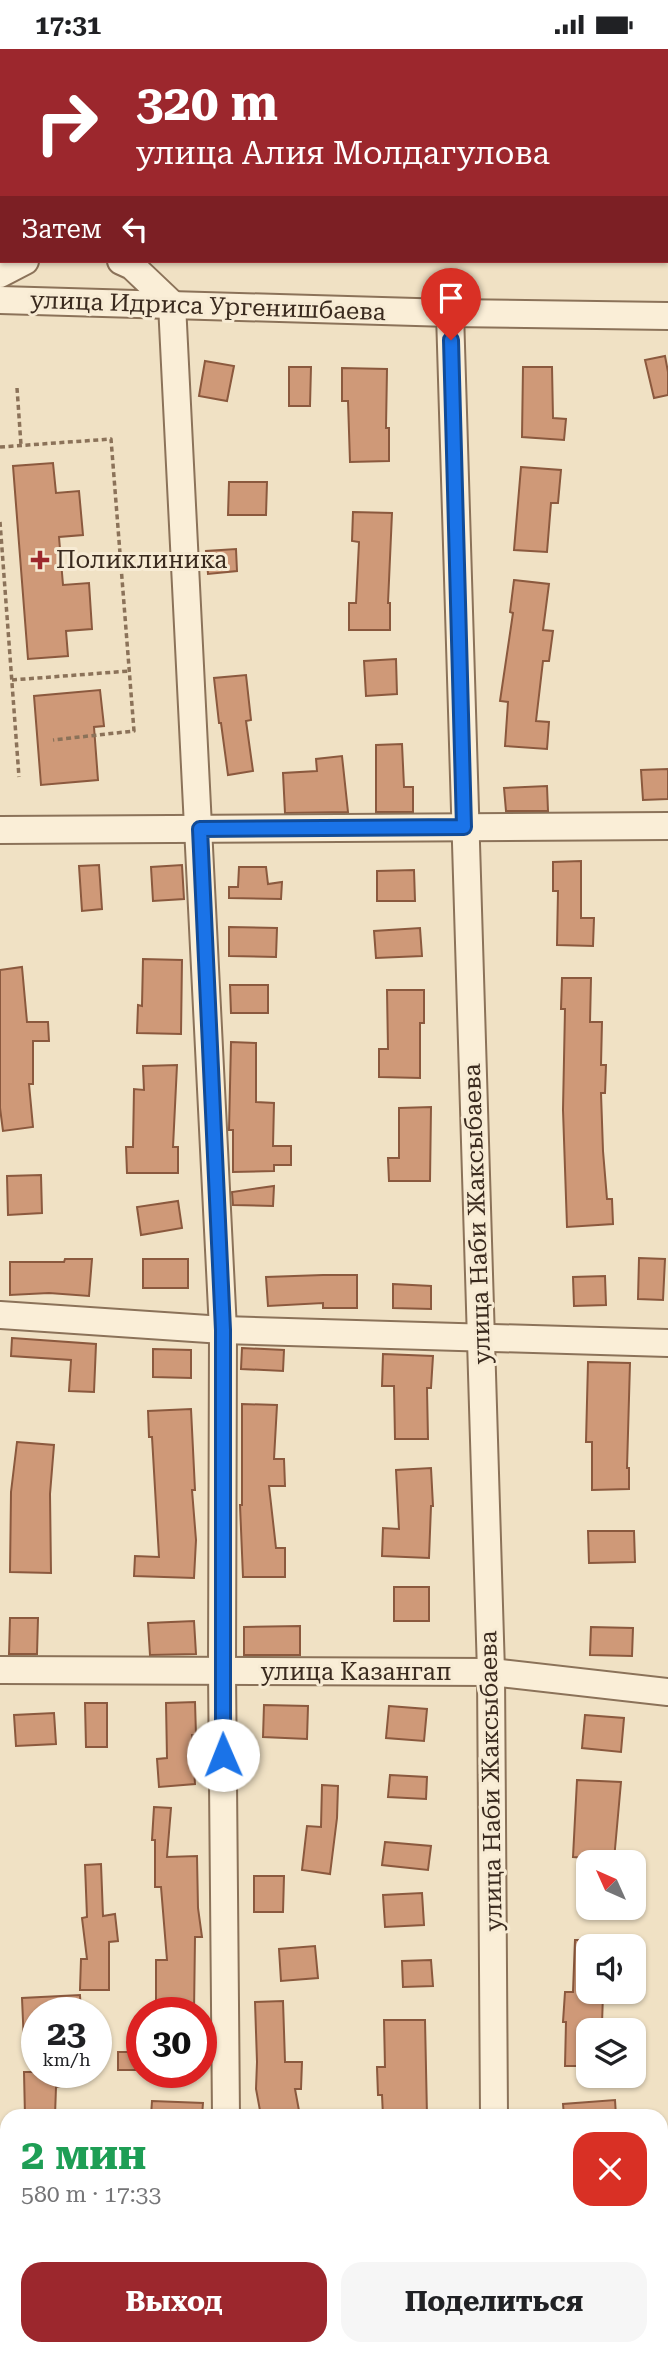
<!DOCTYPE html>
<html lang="ru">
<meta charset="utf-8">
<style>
body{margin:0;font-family:"Roboto Serif",serif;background:#f6f6f6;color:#202124;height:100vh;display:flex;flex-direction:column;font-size:26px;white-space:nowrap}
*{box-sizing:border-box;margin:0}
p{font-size:23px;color:#757577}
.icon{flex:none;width:38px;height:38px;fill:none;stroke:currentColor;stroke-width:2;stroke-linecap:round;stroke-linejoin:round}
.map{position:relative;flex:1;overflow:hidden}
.sheet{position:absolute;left:0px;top:2060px;width:668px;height:247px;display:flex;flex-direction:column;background:#fff;border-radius:21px 21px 0 0;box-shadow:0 2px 5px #0004}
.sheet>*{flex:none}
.banner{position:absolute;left:0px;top:0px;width:668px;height:214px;box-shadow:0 2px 5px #0004;background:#9c272d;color:#fff;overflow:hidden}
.needle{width:46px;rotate:315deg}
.tools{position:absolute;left:576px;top:1801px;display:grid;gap:14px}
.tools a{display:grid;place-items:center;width:70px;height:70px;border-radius:14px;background:#fff;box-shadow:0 2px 5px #0004;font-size:35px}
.speed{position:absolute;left:21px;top:1948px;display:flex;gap:14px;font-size:35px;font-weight:700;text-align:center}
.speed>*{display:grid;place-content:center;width:91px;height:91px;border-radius:50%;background:#fff;box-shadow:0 2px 5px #0004;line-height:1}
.speed small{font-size:18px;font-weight:400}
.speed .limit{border:10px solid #d22;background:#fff;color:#111}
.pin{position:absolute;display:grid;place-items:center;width:60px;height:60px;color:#fff;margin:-72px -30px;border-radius:50% 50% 50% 0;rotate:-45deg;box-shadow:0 0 7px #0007}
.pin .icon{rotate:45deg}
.me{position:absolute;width:77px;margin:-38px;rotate:359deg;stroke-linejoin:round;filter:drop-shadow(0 0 5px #0008)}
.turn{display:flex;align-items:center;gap:24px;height:147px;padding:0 21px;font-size:32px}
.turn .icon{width:91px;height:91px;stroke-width:2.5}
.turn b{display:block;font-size:49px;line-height:60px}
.then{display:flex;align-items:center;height:66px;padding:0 21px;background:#0003;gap:14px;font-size:26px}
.round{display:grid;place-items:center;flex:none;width:74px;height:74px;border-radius:21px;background:#f6f6f6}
.summary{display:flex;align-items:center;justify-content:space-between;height:119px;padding:0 21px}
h1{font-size:42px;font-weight:700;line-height:52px;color:#1e9e55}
.cta{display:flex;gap:14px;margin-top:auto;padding:14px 21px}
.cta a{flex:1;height:80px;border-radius:21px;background:#9c272d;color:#fff;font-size:28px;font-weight:700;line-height:80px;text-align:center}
.cta a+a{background:#f6f6f6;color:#202124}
.status{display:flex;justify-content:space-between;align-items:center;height:49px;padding:0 35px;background:#fff;direction:ltr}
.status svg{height:19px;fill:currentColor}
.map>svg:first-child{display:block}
.building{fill:#cf9978;stroke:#8b593e;stroke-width:2}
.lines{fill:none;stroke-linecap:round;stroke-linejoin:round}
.minor-casing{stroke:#8b7259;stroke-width:30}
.path{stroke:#8b7259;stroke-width:3.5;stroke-dasharray:5 3.5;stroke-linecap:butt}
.minor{stroke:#faeed7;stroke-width:26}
.route-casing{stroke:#114b97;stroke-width:18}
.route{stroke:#1a73e8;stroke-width:12}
.poi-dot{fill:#9c272d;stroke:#f7ebd4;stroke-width:2.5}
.labels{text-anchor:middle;stroke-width:6;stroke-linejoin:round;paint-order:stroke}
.street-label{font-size:24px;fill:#3a2a1e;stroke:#f7ebd4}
.poi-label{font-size:24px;fill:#3a2a1e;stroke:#f7ebd4;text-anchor:start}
</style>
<div class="status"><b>17:31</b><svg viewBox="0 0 49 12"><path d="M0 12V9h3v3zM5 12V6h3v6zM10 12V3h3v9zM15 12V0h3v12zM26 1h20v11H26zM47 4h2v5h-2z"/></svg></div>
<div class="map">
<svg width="668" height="2306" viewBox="0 0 668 2306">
<rect width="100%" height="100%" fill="#f0e1c4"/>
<g class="building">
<path d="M 665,307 L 668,323 L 668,346 L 654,349 L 645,311 Z"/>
<path d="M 205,312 L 234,317 L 227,352 L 199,347 Z"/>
<path d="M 289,318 L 311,318 L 310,357 L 289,357 Z"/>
<path d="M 523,318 L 552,318 L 553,369 L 566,370 L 564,391 L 522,388 Z"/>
<path d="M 342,319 L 387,320 L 386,379 L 389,379 L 389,412 L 350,413 L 348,352 L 342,352 Z"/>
<path d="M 53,414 L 56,444 L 79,442 L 83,486 L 59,488 L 63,536 L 89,534 L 92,580 L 66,582 L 68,607 L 28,610 L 13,417 Z"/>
<path d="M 521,418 L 561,421 L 558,454 L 551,454 L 547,503 L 514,501 Z"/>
<path d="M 229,433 L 267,433 L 266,466 L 228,466 Z"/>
<path d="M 353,463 L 392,464 L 388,554 L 390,554 L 390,581 L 349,581 L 349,554 L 356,554 L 359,493 L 352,492 Z"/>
<path d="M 236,500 L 237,522 L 208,525 L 206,502 Z"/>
<path d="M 514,531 L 549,535 L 543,581 L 553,582 L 549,612 L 543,612 L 536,672 L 549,673 L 547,700 L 505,697 L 508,653 L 500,652 L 513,564 L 510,563 Z"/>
<path d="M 396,610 L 397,645 L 366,647 L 364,612 Z"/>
<path d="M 246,626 L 251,671 L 246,672 L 253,722 L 228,726 L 221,674 L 219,674 L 214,629 Z"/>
<path d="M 100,641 L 104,677 L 94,678 L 98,731 L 41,736 L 34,647 Z"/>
<path d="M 402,695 L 404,738 L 413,738 L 413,763 L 376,763 L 376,696 Z"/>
<path d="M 342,707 L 348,763 L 285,764 L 283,724 L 317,722 L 316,710 Z"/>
<path d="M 668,720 L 668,750 L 643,751 L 641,721 Z"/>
<path d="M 547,737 L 548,762 L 506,762 L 504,739 Z"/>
<path d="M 581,812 L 581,869 L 594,869 L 593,897 L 557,896 L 558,842 L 553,842 L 553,813 Z"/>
<path d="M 99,816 L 102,860 L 82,862 L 79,817 Z"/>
<path d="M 182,816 L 184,850 L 153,852 L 151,818 Z"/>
<path d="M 239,818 L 266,818 L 268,835 L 282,833 L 281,850 L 229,849 L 229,838 L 238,838 Z"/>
<path d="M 414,821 L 415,852 L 377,852 L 377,822 Z"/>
<path d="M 229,878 L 277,879 L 276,908 L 229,907 Z"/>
<path d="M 420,879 L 422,907 L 376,909 L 374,882 Z"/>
<path d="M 143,910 L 182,911 L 181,985 L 137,984 L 138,956 L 142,957 Z"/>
<path d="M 22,918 L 27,973 L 48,973 L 49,992 L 33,992 L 33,1035 L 29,1035 L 33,1078 L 3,1082 L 0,1059 L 0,921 Z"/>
<path d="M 562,929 L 591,929 L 590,973 L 602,973 L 601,1016 L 606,1016 L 605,1044 L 601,1044 L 603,1102 L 607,1150 L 612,1150 L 613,1175 L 567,1178 L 563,1061 L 565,960 L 561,960 Z"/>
<path d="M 230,936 L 268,936 L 268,964 L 231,964 Z"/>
<path d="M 387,941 L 424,941 L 424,974 L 420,974 L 420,1029 L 379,1028 L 379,1000 L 388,1000 Z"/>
<path d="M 231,993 L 256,994 L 256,1053 L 274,1054 L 273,1097 L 291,1097 L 291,1116 L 274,1116 L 274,1122 L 233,1123 L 233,1081 L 229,1081 Z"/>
<path d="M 177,1016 L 173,1098 L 178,1098 L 178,1124 L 127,1124 L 126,1098 L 133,1098 L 134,1040 L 144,1041 L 143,1017 Z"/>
<path d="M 431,1058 L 430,1132 L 389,1132 L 388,1109 L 399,1109 L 399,1059 Z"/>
<path d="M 41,1126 L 42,1164 L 8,1166 L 7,1127 Z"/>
<path d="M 274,1137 L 273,1157 L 233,1156 L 232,1143 Z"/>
<path d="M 178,1152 L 182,1179 L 141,1186 L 137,1158 Z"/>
<path d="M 639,1209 L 665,1210 L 663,1251 L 638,1250 Z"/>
<path d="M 65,1210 L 92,1210 L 89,1247 L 49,1244 L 10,1246 L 10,1213 L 64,1213 Z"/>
<rect x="143" y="1210" width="45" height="29"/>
<path d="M 323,1226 L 357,1226 L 357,1259 L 323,1259 L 323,1254 L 268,1257 L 266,1228 Z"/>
<path d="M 605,1227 L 606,1256 L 574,1257 L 573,1228 Z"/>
<path d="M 393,1235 L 431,1237 L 431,1260 L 393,1259 Z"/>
<path d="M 12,1289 L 96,1295 L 94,1343 L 69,1342 L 71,1311 L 11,1307 Z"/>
<path d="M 242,1299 L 284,1301 L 283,1322 L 241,1320 Z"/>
<path d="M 153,1300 L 191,1301 L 191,1329 L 153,1328 Z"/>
<path d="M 383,1305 L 433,1307 L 431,1339 L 427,1339 L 428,1390 L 395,1390 L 394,1337 L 382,1337 Z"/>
<path d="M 588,1313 L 630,1314 L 627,1419 L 629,1419 L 629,1440 L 592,1441 L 592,1393 L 586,1393 Z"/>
<path d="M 242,1355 L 277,1356 L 274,1410 L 284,1410 L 285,1437 L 269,1437 L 276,1499 L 285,1499 L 285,1528 L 243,1528 L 240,1456 L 242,1456 Z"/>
<path d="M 191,1360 L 195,1441 L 192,1441 L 196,1491 L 194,1529 L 134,1527 L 135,1507 L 159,1508 L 152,1388 L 149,1388 L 148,1362 Z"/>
<path d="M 17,1393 L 54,1396 L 50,1445 L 51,1524 L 10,1523 L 11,1443 Z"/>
<path d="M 431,1419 L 433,1457 L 431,1457 L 429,1509 L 382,1507 L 383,1479 L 399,1480 L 396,1421 Z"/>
<path d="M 588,1482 L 634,1482 L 635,1513 L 589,1514 Z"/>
<rect x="394" y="1538" width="35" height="34"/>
<path d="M 10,1569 L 38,1569 L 37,1605 L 9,1605 Z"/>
<path d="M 194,1572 L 196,1605 L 150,1606 L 148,1574 Z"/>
<path d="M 300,1577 L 300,1606 L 244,1606 L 244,1578 Z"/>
<path d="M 591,1578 L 633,1579 L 632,1607 L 590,1606 Z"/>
<path d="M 195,1653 L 196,1686 L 192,1686 L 195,1735 L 159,1738 L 157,1710 L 167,1709 L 166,1654 Z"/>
<path d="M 85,1654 L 107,1654 L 107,1698 L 86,1698 Z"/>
<path d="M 264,1656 L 308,1657 L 307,1690 L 263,1688 Z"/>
<path d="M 389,1657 L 427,1660 L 424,1692 L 386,1689 Z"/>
<path d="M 54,1664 L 56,1695 L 16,1697 L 14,1666 Z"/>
<path d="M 585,1666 L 624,1669 L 621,1703 L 582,1699 Z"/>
<path d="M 390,1726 L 427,1728 L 426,1750 L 388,1748 Z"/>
<path d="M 577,1731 L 621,1733 L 614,1811 L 573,1808 Z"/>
<path d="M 322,1736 L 338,1737 L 337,1769 L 330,1825 L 302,1821 L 307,1777 L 321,1778 Z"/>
<path d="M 154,1758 L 171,1759 L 167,1808 L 197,1807 L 198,1859 L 202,1888 L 195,1888 L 194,1964 L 156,1964 L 156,1911 L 167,1911 L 161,1838 L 155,1838 L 155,1791 L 152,1791 Z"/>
<path d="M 385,1793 L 431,1797 L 428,1821 L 382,1816 Z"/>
<path d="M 101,1815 L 103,1867 L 115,1865 L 118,1892 L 109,1893 L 109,1941 L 80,1941 L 81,1910 L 87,1910 L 82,1869 L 87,1868 L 85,1816 Z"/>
<path d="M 254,1827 L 284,1827 L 283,1863 L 254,1863 Z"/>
<path d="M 422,1844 L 424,1876 L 385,1878 L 383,1846 Z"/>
<path d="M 575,1891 L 588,1891 L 588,1944 L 603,1945 L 602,1975 L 588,1975 L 588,2017 L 565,2017 L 566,1973 L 563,1973 L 565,1943 L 573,1943 Z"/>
<path d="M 315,1897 L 318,1929 L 281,1932 L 279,1900 Z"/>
<path d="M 431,1911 L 433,1937 L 403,1938 L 402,1912 Z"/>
<path d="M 80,1946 L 81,1964 L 37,1964 L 37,1995 L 24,1995 L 22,1949 Z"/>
<path d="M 283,1952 L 285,2013 L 302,2013 L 301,2040 L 295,2040 L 300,2067 L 261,2067 L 256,2040 L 257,2013 L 255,1953 Z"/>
<path d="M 384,1971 L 425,1971 L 427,2067 L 383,2067 L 382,2046 L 378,2046 L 377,2018 L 385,2018 Z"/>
<rect x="118" y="2003" width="24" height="18"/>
<path d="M 24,2023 L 61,2023 L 61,2037 L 56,2038 L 55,2067 L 25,2067 Z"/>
<path d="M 615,2051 L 616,2067 L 564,2067 L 563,2055 Z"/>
<path d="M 152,2052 L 203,2054 L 202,2067 L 151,2067 Z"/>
</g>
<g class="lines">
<g class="minor-casing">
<g id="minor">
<path d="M 121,212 L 132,217 L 172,255 L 223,1281 L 222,1622 L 226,2067"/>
<path d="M 0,225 L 25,212"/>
<path d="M 0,251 L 450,264 L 668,267"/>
<path d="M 450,264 L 491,1623 L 494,2067"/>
<path d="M 0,781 L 668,777"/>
<path d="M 0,1266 L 223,1281 L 668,1294"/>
<path d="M 0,1621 L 491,1623 L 668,1643"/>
<path d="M 229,2300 L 229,2306"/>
<path d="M 496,2300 L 496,2306"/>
</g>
</g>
<g class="path">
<path d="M 17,339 L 21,396"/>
<path d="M 0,398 L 111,390 L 134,682 L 53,691"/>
<path d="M 0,473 L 19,728"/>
<path d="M 12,631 L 129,622"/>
</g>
<use href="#minor" class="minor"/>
</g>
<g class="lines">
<g class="route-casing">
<path id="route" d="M 223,1706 L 223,1281 L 200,780 L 464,778 L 451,291"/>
</g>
<use href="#route" class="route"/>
</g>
<path class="poi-dot" d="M36.5 500.5h7v7h7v7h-7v7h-7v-7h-7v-7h7z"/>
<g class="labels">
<g class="street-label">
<text transform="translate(208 257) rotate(2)" y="8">улица Идриса Ургенишбаева</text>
<text transform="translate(477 1165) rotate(-92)" y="8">улица Наби Жаксыбаева</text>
<text x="356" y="1631">улица Казангап</text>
<text transform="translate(491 1732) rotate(-91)" y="8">улица Наби Жаксыбаева</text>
</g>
<g class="poi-label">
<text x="56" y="519">Поликлиника</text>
</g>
</g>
</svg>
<div class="tools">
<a><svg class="needle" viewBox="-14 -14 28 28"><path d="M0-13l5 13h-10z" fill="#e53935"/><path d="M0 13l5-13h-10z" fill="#757577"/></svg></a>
<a><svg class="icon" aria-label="sound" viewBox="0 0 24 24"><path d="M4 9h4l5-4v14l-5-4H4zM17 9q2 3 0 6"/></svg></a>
<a><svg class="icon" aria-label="layers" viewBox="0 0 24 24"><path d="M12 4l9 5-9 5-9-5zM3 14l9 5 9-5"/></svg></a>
</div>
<div class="speed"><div>23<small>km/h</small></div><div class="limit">30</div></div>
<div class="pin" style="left:451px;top:291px;background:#d93025"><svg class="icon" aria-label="arrive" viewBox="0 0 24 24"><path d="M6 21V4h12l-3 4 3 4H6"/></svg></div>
<svg class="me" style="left:223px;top:1706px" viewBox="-20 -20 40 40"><circle r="19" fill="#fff"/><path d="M0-13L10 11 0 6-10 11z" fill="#1a73e8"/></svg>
<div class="banner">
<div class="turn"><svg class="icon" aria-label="right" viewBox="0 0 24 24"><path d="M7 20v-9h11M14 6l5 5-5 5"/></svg><div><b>320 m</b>улица Алия Молдагулова</div></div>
<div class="then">Затем<svg class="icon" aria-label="left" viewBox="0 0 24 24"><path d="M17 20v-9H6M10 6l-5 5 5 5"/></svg></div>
</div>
<section class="sheet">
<div class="summary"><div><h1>2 мин</h1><p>580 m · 17:33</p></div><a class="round" style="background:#d93025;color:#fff"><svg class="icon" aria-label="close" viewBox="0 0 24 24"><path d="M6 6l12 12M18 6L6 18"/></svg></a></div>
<div class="cta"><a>Выход</a><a>Поделиться</a></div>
</section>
</div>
